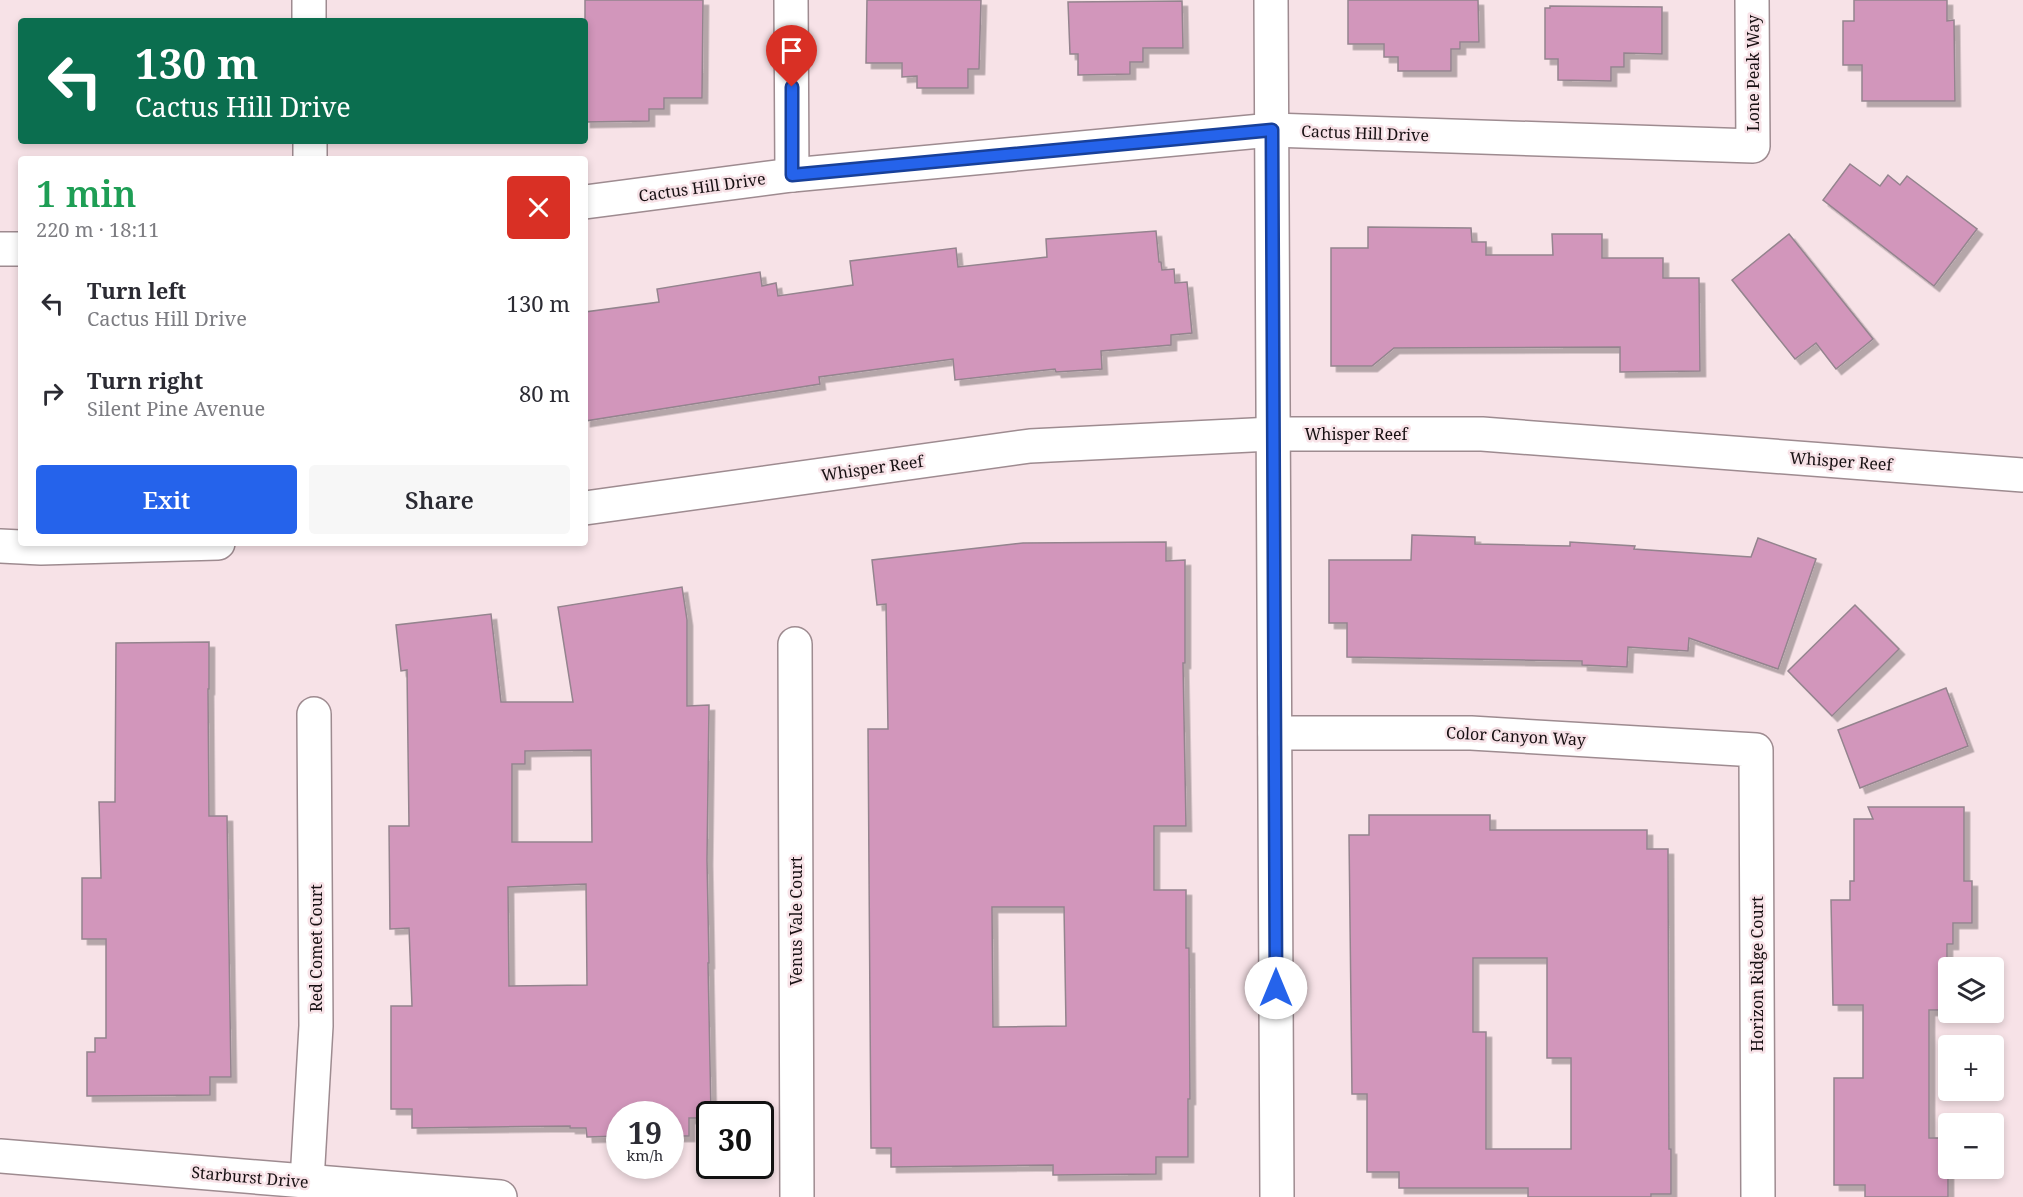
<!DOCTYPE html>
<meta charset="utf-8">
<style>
body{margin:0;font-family:"Noto Serif",serif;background:#f7f7f7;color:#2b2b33;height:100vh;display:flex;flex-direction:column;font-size:22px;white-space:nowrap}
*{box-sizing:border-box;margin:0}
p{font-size:20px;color:#7c7c81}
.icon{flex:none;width:33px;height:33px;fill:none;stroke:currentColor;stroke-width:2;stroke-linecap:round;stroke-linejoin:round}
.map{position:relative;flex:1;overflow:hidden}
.side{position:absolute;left:18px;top:156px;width:570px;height:390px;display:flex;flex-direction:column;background:#fff;border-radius:6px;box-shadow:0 3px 9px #0003}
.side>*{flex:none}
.guide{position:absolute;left:18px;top:18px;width:570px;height:126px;border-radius:6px;box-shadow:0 3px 9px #0003;background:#0b6e4f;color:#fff;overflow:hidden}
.controls{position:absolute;left:1938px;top:957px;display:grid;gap:12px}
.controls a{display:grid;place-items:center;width:66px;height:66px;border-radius:6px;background:#fff;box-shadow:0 3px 9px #0003;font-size:30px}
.speed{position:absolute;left:606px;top:1101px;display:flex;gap:12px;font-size:30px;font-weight:700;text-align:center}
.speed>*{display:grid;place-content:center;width:78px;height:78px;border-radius:50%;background:#fff;box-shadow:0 3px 9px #0003;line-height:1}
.speed small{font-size:15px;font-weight:400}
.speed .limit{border:3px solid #111;border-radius:9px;background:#fff;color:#111}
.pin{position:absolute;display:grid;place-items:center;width:51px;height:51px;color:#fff;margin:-62px -26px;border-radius:50% 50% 50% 0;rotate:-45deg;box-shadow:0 0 6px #0007}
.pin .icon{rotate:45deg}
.me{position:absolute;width:66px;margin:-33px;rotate:0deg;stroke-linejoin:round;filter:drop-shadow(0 0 4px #0008)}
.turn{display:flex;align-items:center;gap:21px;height:126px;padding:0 18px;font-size:27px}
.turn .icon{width:78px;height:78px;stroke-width:2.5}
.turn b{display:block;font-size:42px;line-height:51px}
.round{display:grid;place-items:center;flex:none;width:63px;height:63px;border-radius:6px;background:#f7f7f7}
.summary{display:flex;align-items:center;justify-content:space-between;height:102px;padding:0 18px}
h1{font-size:36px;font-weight:600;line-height:45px;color:#1e9e55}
.action{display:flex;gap:12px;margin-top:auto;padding:12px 18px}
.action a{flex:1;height:69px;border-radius:6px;background:#2563eb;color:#fff;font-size:24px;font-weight:600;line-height:69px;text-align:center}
.action a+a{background:#f7f7f7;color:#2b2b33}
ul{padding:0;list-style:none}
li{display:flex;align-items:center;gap:18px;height:90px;padding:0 18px}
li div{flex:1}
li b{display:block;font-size:22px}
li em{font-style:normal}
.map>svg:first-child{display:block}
.building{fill:#d296bb;stroke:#94848e;stroke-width:1.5;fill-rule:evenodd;filter:url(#shadow)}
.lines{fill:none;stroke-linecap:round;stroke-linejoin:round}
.minor-casing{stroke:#9e8b90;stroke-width:36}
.minor{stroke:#fff;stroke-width:33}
.route-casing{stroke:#184099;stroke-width:15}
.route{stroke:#2563eb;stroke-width:10}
.labels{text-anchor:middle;stroke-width:5;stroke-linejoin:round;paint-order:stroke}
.street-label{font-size:16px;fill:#171012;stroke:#f7e2e7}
</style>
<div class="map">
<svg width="2023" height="1197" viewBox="0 0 2023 1197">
<defs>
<filter id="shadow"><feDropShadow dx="5.5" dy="5.5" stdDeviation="0" flood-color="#0004"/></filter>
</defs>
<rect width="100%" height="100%" fill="#f7e2e7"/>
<g class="building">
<path d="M 585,0 L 703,0 L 702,98 L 664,98 L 664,109 L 649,109 L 649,121 L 585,122 Z"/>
<path d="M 867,0 L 981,0 L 979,69 L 968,69 L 968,88 L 917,88 L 917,76 L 902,77 L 902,63 L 866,63 Z"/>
<path d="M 1348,0 L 1478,0 L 1479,42 L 1460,42 L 1460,49 L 1451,49 L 1451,71 L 1398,71 L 1398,57 L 1384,57 L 1384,44 L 1348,44 Z"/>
<path d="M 1854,0 L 1947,0 L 1947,21 L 1954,20 L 1955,101 L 1862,101 L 1862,65 L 1843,65 L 1843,21 L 1854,21 Z"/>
<path d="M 1182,1 L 1183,48 L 1143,48 L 1143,62 L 1130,62 L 1130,74 L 1078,75 L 1078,54 L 1070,54 L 1068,2 Z"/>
<path d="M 1550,6 L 1662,7 L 1662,54 L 1624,53 L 1624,67 L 1611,67 L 1611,81 L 1558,80 L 1558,59 L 1545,59 L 1545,8 L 1550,8 Z"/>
<path d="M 1850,164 L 1880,186 L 1888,175 L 1900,185 L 1907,176 L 1977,229 L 1934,286 L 1823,200 Z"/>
<path d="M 1368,227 L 1471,228 L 1472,242 L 1486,242 L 1486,255 L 1553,255 L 1552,234 L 1602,234 L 1602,258 L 1663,258 L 1663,278 L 1699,278 L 1700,371 L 1620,372 L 1620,347 L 1394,348 L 1372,366 L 1331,366 L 1331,248 L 1368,248 Z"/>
<path d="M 1156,231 L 1159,262 L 1161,262 L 1162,270 L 1174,269 L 1175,283 L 1187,282 L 1192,333 L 1171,335 L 1171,345 L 1101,351 L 1102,369 L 1056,372 L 1055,369 L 955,380 L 953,359 L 819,377 L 820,384 L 585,421 L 585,312 L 659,302 L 657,289 L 760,272 L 762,286 L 776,283 L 778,296 L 853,285 L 850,261 L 956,248 L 958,267 L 1047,257 L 1046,239 Z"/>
<path d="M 1789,234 L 1873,339 L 1836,369 L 1816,343 L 1795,359 L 1732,280 Z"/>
<path d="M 1412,535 L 1475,537 L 1475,544 L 1570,546 L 1570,542 L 1635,546 L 1634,549 L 1751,557 L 1758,538 L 1816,559 L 1778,669 L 1689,638 L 1688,651 L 1628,647 L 1627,667 L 1582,665 L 1582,661 L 1347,657 L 1347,623 L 1329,623 L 1329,560 L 1411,560 Z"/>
<path d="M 1166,542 L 1166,561 L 1185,560 L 1185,663 L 1183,663 L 1186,826 L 1154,826 L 1154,890 L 1186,890 L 1186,948 L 1189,948 L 1190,1099 L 1188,1099 L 1188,1157 L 1156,1157 L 1156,1174 L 1053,1175 L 1053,1165 L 891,1167 L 891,1148 L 871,1148 L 868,729 L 888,729 L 886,604 L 877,605 L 872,560 L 1023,543 ZM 992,907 L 1064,907 L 1066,1026 L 993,1027 Z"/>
<path d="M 682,587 L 687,620 L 687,706 L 709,705 L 707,860 L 709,963 L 708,963 L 711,1114 L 710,1114 L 710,1118 L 689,1118 L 689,1136 L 670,1136 L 670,1114 L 620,1114 L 620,1136 L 587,1137 L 586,1128 L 570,1128 L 570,1126 L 412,1128 L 412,1109 L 391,1109 L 391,1006 L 412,1006 L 409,928 L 390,929 L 389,826 L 409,826 L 407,670 L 401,671 L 396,625 L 491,614 L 501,702 L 573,702 L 558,607 ZM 591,750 L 592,842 L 512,842 L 512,764 L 525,764 L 525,751 ZM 586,884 L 587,985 L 509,986 L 508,887 Z"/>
<path d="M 1855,605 L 1899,649 L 1832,716 L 1788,671 Z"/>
<path d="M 209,642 L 209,689 L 208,689 L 209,816 L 227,816 L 231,1077 L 210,1077 L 210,1095 L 87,1096 L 87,1052 L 95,1052 L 95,1038 L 106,1038 L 106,939 L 82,939 L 82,878 L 101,878 L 99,802 L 115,802 L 116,643 Z"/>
<path d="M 1946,688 L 1968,746 L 1860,788 L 1838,730 Z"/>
<path d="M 1868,807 L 1964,807 L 1964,881 L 1972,881 L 1972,923 L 1953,923 L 1953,944 L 1947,944 L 1947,1010 L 1929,1010 L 1929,1138 L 1948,1138 L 1948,1197 L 1865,1197 L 1865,1185 L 1834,1185 L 1834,1078 L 1863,1078 L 1863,1005 L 1833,1005 L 1831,900 L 1850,900 L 1850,881 L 1854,881 L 1854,819 L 1873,819 Z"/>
<path d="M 1369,815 L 1490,815 L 1490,830 L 1647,830 L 1647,849 L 1668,849 L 1669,1149 L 1671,1149 L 1671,1194 L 1651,1194 L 1651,1197 L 1528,1197 L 1528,1188 L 1399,1188 L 1399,1172 L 1367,1172 L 1367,1094 L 1352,1094 L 1349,835 L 1369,835 ZM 1473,958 L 1547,958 L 1547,1058 L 1571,1058 L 1571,1149 L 1486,1149 L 1486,1032 L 1473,1032 Z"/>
</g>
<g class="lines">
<g class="minor-casing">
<g id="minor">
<path d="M 309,0 L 309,21"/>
<path d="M 791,0 L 792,175"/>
<path d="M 1271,0 L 1277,1197"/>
<path d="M 310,141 L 310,159"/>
<path d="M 585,202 L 792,175 L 1272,130 L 1753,146 L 1752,0"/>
<path d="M 0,249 L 21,249"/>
<path d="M 585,508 L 1030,446 L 1274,434 L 1482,434 L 2023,475"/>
<path d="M 0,546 L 41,548 L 218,543"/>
<path d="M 795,644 L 797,1197"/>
<path d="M 1275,733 L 1471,733 L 1756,750 L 1758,1197"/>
<path d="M 0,1156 L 500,1197"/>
<path d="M 307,1181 L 316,1026 L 314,714"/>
</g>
</g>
<use href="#minor" class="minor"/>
</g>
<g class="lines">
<g class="route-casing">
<path id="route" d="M 792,87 L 792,175 L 1272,130 L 1276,988"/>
</g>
<use href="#route" class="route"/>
</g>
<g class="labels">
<g class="street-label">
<text transform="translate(1753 73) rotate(-90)" y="6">Lone Peak Way</text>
<text transform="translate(1365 133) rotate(2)" y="6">Cactus Hill Drive</text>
<text transform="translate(702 187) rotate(-8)" y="6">Cactus Hill Drive</text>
<text x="1356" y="440">Whisper Reef</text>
<text transform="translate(1841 461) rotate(4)" y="6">Whisper Reef</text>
<text transform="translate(872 468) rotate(-8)" y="6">Whisper Reef</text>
<text transform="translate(1516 736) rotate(3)" y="6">Color Canyon Way</text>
<text transform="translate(796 921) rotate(-90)" y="6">Venus Vale Court</text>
<text transform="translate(316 948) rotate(-90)" y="6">Red Comet Court</text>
<text transform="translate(1757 974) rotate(-90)" y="6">Horizon Ridge Court</text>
<text transform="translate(250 1177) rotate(5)" y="6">Starburst Drive</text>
</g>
</g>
</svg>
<div class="controls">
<a><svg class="icon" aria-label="layers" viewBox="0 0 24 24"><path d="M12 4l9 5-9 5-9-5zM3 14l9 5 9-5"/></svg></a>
<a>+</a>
<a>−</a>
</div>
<div class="speed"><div>19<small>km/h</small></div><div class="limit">30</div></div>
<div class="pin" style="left:792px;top:87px;background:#d93025"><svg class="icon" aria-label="arrive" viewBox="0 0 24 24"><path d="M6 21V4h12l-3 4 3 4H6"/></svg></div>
<svg class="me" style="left:1276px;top:988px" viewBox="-20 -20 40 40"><circle r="19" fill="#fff"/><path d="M0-13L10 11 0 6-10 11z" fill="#2563eb"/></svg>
<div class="guide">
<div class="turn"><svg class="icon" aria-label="left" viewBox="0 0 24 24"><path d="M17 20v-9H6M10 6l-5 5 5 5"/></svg><div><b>130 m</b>Cactus Hill Drive</div></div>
</div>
<section class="side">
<div class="summary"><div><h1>1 min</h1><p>220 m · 18:11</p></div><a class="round" style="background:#d93025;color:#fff"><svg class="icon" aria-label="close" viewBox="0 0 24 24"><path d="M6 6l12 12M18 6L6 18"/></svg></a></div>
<ul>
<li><svg class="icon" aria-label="left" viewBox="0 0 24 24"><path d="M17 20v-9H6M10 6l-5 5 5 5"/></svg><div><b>Turn left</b><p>Cactus Hill Drive</p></div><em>130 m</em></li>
<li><svg class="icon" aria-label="right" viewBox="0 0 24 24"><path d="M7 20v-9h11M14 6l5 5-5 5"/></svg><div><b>Turn right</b><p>Silent Pine Avenue</p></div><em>80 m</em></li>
</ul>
<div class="action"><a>Exit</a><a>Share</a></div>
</section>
</div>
